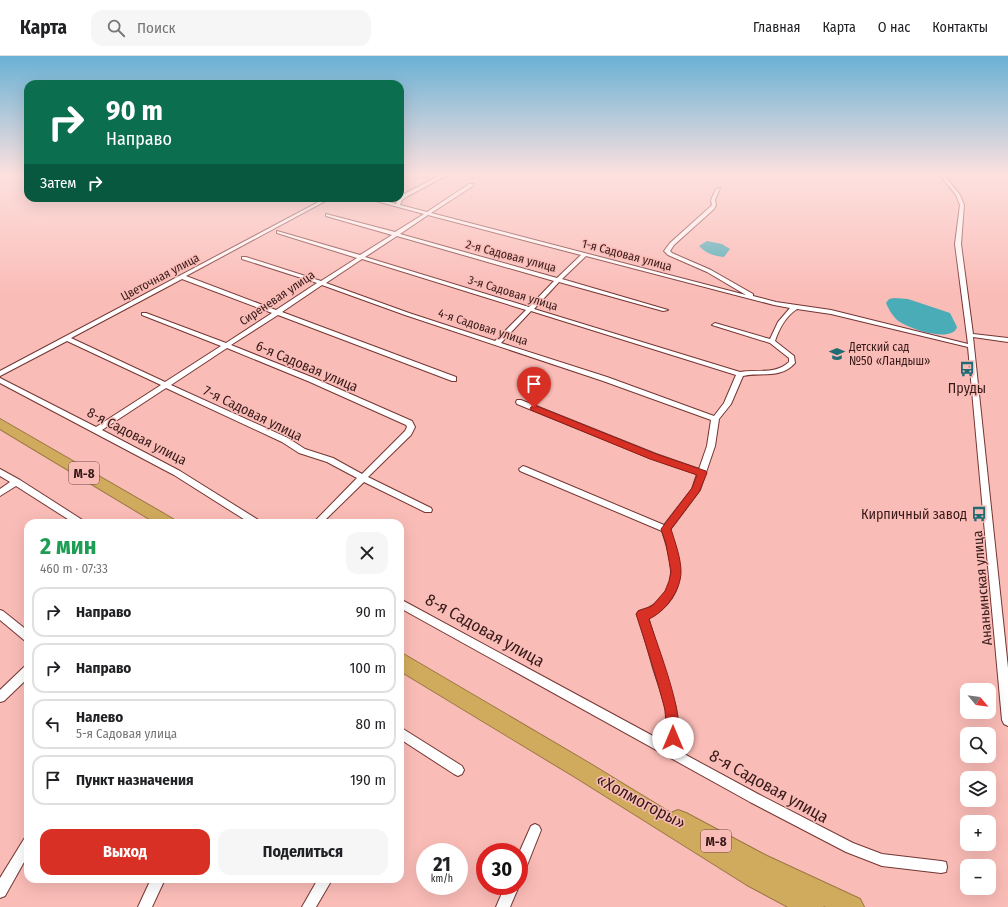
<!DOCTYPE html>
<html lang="ru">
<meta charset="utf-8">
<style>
body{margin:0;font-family:"Fira Sans Condensed",sans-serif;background:#f6f6f6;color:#202124;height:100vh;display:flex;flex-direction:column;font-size:15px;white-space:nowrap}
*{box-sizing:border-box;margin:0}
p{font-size:13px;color:#757577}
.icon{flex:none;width:22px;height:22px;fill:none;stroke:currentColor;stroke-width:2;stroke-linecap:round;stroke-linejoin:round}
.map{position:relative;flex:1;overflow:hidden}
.sheet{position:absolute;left:24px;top:463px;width:380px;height:364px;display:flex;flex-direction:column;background:#fff;border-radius:12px;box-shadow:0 4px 16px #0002}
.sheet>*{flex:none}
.top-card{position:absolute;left:24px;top:24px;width:380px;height:122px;border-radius:12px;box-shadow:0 4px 16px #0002;background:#0b6e4f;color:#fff;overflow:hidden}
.needle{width:26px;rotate:119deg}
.fabs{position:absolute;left:960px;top:627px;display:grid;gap:8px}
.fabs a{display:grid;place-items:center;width:36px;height:36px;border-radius:8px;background:#fff;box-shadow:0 4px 16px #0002;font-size:20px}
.speed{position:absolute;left:416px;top:787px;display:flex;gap:8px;font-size:20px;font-weight:700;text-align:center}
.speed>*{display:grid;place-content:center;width:52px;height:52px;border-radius:50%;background:#fff;box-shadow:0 4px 16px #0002;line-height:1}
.speed small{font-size:10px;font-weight:400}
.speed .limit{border:6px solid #d22;background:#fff;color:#111}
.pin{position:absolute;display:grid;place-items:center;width:34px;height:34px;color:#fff;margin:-41px -17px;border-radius:50% 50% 50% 0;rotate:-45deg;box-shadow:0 0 4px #0007}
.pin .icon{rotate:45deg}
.me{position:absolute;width:44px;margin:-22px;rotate:0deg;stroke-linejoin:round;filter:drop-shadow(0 0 3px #0008)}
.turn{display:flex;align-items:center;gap:14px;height:84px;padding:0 16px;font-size:18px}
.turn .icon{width:52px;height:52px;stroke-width:2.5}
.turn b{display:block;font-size:28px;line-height:34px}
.then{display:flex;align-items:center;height:38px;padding:0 16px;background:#0003;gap:8px;font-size:15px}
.round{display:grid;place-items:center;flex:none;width:42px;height:42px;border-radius:12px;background:#f6f6f6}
.summary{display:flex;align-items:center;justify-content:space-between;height:68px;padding:0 16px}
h1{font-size:24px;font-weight:700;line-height:30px;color:#1e9e55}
.action{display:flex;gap:8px;margin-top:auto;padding:8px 16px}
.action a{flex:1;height:46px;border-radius:12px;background:#d93025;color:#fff;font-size:16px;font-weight:700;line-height:46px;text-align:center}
.action a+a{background:#f6f6f6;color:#202124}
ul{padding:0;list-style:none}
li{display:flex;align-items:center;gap:12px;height:50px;margin:0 8px 6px;padding:0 8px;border:2px solid #e0e0e0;border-radius:12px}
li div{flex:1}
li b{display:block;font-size:15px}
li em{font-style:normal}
header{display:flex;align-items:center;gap:24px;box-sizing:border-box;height:56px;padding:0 20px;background:#fff;border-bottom:1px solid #e0e0e0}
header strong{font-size:19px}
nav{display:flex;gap:22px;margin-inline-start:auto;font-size:14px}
.search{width:280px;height:36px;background:#f6f6f6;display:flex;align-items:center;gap:10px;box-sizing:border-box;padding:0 14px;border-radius:12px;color:#757577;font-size:15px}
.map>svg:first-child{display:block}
.water{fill:#4aacb6}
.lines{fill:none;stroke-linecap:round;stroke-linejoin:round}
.street-casing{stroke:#753532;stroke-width:2}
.highway-casing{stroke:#9b7845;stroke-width:2}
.street{fill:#fff;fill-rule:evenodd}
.highway{fill:#d1ab5d;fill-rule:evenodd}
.route{fill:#d93025;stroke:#8d1f18}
.labels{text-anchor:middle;stroke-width:3;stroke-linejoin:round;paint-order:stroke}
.far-street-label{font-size:12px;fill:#361a19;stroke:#fabcb7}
.far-poi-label{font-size:12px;fill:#361a19;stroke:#fabcb7;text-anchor:start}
.shield{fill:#fabcb7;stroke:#714b48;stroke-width:1}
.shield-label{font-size:13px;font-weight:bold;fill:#361a19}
.street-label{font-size:14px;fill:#361a19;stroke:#fabcb7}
.poi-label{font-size:14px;fill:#361a19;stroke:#fabcb7}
.near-street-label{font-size:17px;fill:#361a19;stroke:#fabcb7}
</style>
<header>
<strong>Карта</strong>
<div class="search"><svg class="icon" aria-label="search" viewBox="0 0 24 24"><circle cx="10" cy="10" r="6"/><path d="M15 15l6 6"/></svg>Поиск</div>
<nav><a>Главная</a><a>Карта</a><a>О нас</a><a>Контакты</a></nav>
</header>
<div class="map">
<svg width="1008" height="851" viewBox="0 0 1008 851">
<rect width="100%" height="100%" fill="#fabcb7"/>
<g class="water">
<path d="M 707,185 L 722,188 L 730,193 L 724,201 C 714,200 707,198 699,190 Z"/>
<path d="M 894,242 L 908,243 L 950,257 L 957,271 C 952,288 905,272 896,263 C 892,259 888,252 886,247 L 889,243 Z"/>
</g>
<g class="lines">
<g class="street-casing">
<g id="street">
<path d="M 443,118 L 449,118 L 408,140 L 402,144 L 400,149 L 427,156 L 469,128 L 473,128 L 473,130 L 431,157 L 746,239 L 707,216 L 668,199 L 664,195 L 670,187 L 710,151 L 712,149 L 711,144 L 716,133 L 720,132 L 715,144 L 716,149 L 714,153 L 674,189 L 670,195 L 672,197 L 711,214 L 753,238 L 753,240 L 776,246 L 831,254 L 968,288 L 955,188 L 960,149 L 956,139 L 939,118 L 943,118 L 960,139 L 964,149 L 961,188 L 973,278 L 1008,282 L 1008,286 L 973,281 L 1008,612 L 1008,670 L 1004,668 L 1002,664 L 968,291 L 831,258 L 797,253 C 786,260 779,273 775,285 L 794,300 L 795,307 C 781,323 761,316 743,320 L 731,348 L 719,363 L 715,390 L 700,434 L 670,474 C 678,497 686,520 672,542 C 666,551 658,558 648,561 L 676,652 L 679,682 L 675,693 L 758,738 L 853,787 L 882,798 L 941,805 L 946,806 L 947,811 L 946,816 L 941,817 L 882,810 L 846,796 L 750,746 L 400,552 L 400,543 L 666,687 C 673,663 660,635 653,612 C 648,594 643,576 637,558 L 639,555 C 643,553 647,553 650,551 C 681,534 671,502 662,475 L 520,415 L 519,413 L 523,410 L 526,411 L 664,469 L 692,433 L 697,418 L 650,402 L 517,348 L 516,346 L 517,344 L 521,344 L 656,398 L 699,413 L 707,390 L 711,364 L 603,325 L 405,259 L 322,229 L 282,256 L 456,321 L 456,325 L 452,325 L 278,259 L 231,289 L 314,322 L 412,365 L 415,371 L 411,379 L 368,421 L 431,452 L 432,454 L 431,456 L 425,456 L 364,426 L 322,467 L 313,467 L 357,422 L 327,406 L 299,397 L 282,386 L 166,332 L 102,374 L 180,415 L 260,465 L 261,467 L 250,467 L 174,419 L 0,327 L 0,322 L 96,371 L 161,329 L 67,285 L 0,320 L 0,315 L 326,142 L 331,142 L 186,220 L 276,254 L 317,227 L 242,203 L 242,201 L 246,201 L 321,225 L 357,202 L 277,177 L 277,175 L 360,199 L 392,179 L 326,160 L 326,158 L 395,176 L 424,158 L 365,142 L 372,142 L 396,148 L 398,142 L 404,138 ZM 428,159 L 581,199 L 557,222 L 400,178 ZM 397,180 L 554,225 L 529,251 L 365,201 ZM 586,200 L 774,249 L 790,252 L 778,266 L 770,283 L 715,267 L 712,269 L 770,287 L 789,302 L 789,306 C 775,319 757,313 740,316 L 534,253 L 559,226 L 663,255 L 668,254 L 562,223 ZM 362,203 L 526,254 L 495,285 L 409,257 L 326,227 ZM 182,223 L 272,257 L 226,287 L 146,257 L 142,257 L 142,259 L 221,290 L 165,326 L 71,282 ZM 531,255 L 736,319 L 724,347 L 714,360 L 607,321 L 501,287 ZM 227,292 L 310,326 L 406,369 L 407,371 L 405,375 L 362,418 L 333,402 L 305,393 L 288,382 L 171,329 Z"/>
<path d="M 0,413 L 20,424 L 84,465 L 85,467 L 74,467 L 16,430 L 0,440 L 0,433 L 10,426 L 0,420 Z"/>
<path d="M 0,554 L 3,555 L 28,575 L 28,586 L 24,584 L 0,564 Z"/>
<path d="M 28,610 L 28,622 L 4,645 L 0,646 L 0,634 L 24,611 Z"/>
<path d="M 400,671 L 462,710 L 464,714 L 462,718 L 458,720 L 454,718 L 400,683 Z"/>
<path d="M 535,768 L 539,770 L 541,774 L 524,817 L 519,818 L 519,797 L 531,770 Z"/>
<path d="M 28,781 L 28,799 L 5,840 L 0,842 L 0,822 L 24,783 Z"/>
<path d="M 151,823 L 165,823 L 152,851 L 138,851 Z"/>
<path d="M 318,823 L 328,823 L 330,827 L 316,851 L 302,851 Z"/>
<path d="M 505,830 L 519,830 L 510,851 L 496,851 Z"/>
</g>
</g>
<g class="highway-casing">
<g id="highway">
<path d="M 0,363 L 173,463 L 175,467 L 156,467 L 0,373 Z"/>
<path d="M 400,596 L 589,707 L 671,757 L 678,754 L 686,757 L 767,800 L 860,843 L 864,851 L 826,851 L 823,850 L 824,851 L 788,851 L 747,829 L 575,721 L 400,615 Z"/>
</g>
</g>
<use href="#street" class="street"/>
<use href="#highway" class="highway"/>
</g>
<linearGradient id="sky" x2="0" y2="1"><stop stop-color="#69b1d4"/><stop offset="0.5" stop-color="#fde1df"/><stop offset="1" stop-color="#fde1df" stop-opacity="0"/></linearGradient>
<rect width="1008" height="237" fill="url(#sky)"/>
<path class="route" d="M 534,349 L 656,398 L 706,415 L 707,417 L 699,436 L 671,473 C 675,486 681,502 681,516 C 681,534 665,556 649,563 C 657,589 687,663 677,686 L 673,688 L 668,686 C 664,676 667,661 664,650 C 656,619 646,589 636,558 L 638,555 L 652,550 L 665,535 L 669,525 L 671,516 L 666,488 L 661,473 L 692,432 L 697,419 L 650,403 L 531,354 L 530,352 Z"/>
<defs>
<g id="school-bare" transform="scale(1.2)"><path d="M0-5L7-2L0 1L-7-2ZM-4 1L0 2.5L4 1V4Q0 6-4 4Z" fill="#216c74" stroke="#fabcb7" stroke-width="2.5" paint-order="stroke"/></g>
<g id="bus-bare" transform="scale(1.2)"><path d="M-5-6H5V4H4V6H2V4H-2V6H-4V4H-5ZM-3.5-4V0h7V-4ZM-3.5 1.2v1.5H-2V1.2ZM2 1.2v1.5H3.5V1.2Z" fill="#216c74" stroke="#fabcb7" stroke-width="2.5" paint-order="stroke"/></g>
</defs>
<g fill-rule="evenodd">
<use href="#school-bare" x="837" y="298"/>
<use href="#bus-bare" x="967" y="313"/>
<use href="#bus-bare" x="979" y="458"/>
</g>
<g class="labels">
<g class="far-street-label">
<text transform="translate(627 199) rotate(15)" y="4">1-я Садовая улица</text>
<text transform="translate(511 200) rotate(15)" y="4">2-я Садовая улица</text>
<text transform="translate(160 221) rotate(-28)" y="4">Цветочная улица</text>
<text transform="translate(513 237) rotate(17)" y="4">3-я Садовая улица</text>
<text transform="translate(277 242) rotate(-34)" y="4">Сиреневая улица</text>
<text transform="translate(483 271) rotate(18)" y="4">4-я Садовая улица</text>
</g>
<g class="far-poi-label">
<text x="849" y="295">Детский сад<tspan x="849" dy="14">№50 «Ландыш»</tspan></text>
</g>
<g class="shield">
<rect x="69" y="406" width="30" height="22" rx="3"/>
<rect x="701" y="774" width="30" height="22" rx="3"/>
</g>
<g class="shield-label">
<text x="84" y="422">М-8</text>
<text x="716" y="790">М-8</text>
</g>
<g class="street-label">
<text transform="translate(307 310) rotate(23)" y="5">6-я Садовая улица</text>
<text transform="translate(253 357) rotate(26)" y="5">7-я Садовая улица</text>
<text transform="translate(137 380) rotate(27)" y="5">8-я Садовая улица</text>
<text transform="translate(982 532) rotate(-95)" y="5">Ананьинская улица</text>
</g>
<g class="poi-label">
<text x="967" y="337">Пруды</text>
<text x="967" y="463" text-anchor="end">Кирпичный завод</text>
</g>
<g class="near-street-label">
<text transform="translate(485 574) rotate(29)" y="6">8-я Садовая улица</text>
<text transform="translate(769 730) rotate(29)" y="6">8-я Садовая улица</text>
<text transform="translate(641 745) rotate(28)" y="6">«Холмогоры»</text>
</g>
</g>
</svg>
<div class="fabs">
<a><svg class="needle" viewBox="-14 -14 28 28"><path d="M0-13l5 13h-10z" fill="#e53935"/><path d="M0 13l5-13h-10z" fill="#757577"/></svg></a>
<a><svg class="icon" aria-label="search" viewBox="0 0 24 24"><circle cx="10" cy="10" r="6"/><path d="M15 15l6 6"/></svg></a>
<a><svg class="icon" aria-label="layers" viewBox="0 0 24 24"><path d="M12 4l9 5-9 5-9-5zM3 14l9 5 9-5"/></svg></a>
<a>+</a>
<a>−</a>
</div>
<div class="speed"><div>21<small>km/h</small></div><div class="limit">30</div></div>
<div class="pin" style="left:534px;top:352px;background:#d93025"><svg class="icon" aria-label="arrive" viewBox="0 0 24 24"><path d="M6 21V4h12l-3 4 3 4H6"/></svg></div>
<svg class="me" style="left:673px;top:682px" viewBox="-20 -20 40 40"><circle r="19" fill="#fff"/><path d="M0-13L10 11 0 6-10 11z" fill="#d93025"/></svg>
<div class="top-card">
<div class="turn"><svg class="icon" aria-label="right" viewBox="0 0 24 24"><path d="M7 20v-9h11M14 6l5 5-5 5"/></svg><div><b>90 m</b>Направо</div></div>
<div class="then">Затем<svg class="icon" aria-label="right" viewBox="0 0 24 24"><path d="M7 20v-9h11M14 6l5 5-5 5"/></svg></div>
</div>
<section class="sheet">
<div class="summary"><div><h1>2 мин</h1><p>460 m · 07:33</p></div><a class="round"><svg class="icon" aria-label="close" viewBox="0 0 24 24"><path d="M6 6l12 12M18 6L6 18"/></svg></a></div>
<ul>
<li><svg class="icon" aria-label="right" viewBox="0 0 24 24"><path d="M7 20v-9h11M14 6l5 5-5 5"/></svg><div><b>Направо</b></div><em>90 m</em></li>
<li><svg class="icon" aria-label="right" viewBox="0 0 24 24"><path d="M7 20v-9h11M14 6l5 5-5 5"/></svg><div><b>Направо</b></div><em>100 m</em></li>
<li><svg class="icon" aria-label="left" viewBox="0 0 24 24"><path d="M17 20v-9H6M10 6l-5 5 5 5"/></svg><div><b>Налево</b><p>5-я Садовая улица</p></div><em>80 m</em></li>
<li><svg class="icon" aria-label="arrive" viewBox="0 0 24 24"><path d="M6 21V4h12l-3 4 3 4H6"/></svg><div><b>Пункт назначения</b></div><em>190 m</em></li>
</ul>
<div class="action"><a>Выход</a><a>Поделиться</a></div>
</section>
</div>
